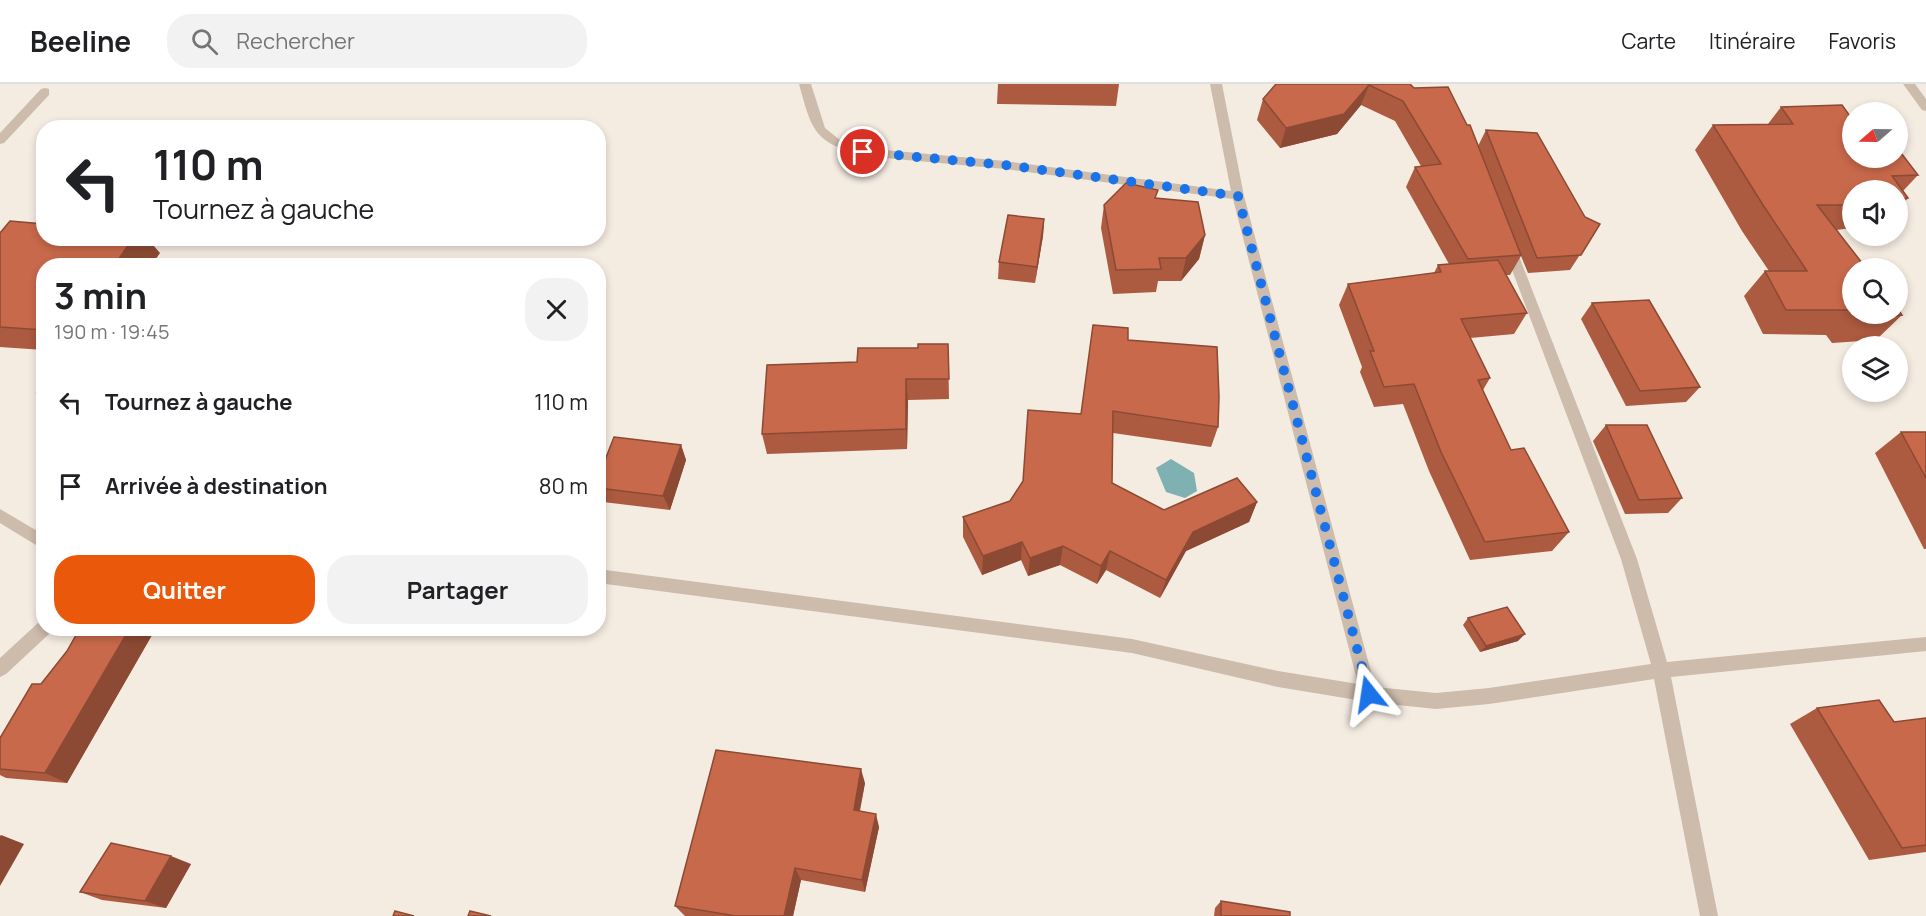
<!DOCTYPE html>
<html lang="fr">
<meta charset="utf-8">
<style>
body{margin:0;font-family:Manrope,sans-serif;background:#f2f2f2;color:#202124;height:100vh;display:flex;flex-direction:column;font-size:22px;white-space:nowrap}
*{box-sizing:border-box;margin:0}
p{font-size:20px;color:#757577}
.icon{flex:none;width:33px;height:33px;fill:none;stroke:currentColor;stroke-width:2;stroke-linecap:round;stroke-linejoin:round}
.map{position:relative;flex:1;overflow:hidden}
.sheet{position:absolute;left:36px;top:174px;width:570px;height:378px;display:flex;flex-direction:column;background:#fff;border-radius:24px;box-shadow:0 3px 9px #0003}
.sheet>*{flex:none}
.guide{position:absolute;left:36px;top:36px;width:570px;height:126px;border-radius:24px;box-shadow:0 3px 9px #0003;background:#fff;color:#202124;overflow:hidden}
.needle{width:39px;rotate:250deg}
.buttons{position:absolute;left:1842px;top:18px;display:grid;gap:12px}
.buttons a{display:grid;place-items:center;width:66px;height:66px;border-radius:50%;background:#fff;box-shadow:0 3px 9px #0003;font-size:30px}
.pin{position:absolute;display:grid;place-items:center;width:51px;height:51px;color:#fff;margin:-26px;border:3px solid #fff;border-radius:50%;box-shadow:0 2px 6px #0007}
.me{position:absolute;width:66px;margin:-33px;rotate:345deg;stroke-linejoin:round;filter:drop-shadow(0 0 4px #0008)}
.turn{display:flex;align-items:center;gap:21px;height:126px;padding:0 18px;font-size:27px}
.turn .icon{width:78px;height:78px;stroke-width:2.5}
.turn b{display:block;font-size:42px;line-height:51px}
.round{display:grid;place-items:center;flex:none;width:63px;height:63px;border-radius:24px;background:#f2f2f2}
.headline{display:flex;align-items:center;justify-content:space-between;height:102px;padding:0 18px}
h1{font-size:36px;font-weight:700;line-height:45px}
.cta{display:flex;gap:12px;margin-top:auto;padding:12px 18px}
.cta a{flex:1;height:69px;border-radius:24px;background:#ea580c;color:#fff;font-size:24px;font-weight:700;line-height:69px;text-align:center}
.cta a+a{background:#f2f2f2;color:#202124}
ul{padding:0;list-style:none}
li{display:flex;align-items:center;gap:18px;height:84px;padding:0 18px}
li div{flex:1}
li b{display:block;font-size:22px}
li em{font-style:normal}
header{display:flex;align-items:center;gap:36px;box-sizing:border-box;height:84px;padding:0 30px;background:#fff;border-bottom:2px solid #e0e0e0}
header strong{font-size:28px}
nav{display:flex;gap:33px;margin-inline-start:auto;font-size:21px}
.search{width:420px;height:54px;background:#f2f2f2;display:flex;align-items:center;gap:15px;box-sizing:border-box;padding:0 21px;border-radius:24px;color:#757577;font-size:22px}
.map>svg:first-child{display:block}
.water{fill:#7fb0b2}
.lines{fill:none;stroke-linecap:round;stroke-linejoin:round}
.minor{fill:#cdbbac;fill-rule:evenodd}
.wall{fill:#ac5a40}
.shaded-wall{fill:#8c4a34}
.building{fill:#c8694b;stroke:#8c4a34;stroke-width:1.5}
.route{stroke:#1a73e8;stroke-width:10;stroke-dasharray:0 18}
</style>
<header>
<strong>Beeline</strong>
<div class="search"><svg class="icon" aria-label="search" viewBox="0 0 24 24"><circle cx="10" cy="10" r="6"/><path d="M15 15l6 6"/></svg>Rechercher</div>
<nav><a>Carte</a><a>Itinéraire</a><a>Favoris</a></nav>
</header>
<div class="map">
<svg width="1926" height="832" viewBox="0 0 1926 832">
<rect width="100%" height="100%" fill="#f4ebe1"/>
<path class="water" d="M 1171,375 L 1194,389 L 1197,407 L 1185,414 L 1166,408 L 1156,384 Z"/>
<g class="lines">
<g class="minor">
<path d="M 799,0 L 811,0 L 825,44 L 840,56 L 863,64 L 1005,77 L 1231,107 L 1210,0 L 1222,0 L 1244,112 L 1375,603 L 1436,609 L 1489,604 L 1651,580 L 1621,475 L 1503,162 L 1509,158 L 1515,162 L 1637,475 L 1667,578 L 1926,553 L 1926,567 L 1671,593 L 1718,832 L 1700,832 L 1654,595 L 1489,620 L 1436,625 L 1369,618 L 1278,603 L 1132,569 L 598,499 L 598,485 L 1132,555 L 1278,587 L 1358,600 L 1233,115 L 1005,85 L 863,72 C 814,58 812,47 799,0 Z"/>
<path d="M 1903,0 L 1915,0 L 1926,15 L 1926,27 L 1922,26 Z"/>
<path d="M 45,4 L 49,5 L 49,11 L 4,59 L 0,60 L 0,49 L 41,5 Z"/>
<path d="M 0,425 L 44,451 L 44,466 L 0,439 Z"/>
<path d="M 44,537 L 44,544 L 52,544 L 50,549 L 6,590 L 0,593 L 0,574 L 38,539 Z"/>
</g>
</g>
<g class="wall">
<path d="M 998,0 L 1119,0 L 1116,22 L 997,20 Z"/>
<path d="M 1276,0 L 1410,0 L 1414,4 L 1467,41 L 1478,62 L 1486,46 L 1585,133 L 1600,140 L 1570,186 L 1528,189 L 1521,172 L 1510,191 L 1506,191 L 1527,229 L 1514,250 L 1470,254 L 1490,294 L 1483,306 L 1511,366 L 1569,448 L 1552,467 L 1470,476 L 1429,387 L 1403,320 L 1374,323 L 1360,288 L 1362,283 L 1339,221 L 1348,200 L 1434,189 L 1438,181 L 1449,180 L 1406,103 L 1415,83 L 1421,82 L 1395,37 L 1361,21 L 1337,50 L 1280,64 L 1257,36 L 1263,15 Z"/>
<path d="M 1781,23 L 1852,74 L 1918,91 L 1903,107 L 1908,114 L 1898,126 L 1898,106 L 1852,106 L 1852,144 L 1836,146 L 1902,231 L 1876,256 L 1832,259 L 1826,251 L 1763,250 L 1744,212 L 1765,187 L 1769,187 L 1742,147 L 1695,66 L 1713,41 L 1768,40 Z"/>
<path d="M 1157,114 L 1205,151 L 1199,175 L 1181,197 L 1158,197 L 1156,208 L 1113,210 L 1101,144 L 1104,121 Z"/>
<path d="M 1044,135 L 1043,152 L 1035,199 L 998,195 L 999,178 Z"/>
<path d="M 0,149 L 160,169 L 44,182 L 44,266 L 0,263 Z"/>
<path d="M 1592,219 L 1700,303 L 1686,318 L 1626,322 L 1581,235 Z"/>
<path d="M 1128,256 L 1218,343 L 1211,363 L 1113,349 L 1112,399 L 1164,426 L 1257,418 L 1249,438 L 1186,467 L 1160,514 L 1106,486 L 1097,500 L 1060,481 L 1028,492 L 1021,476 L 982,491 L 963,453 L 963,433 L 1010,417 L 1081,330 Z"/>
<path d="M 948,260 L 949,315 L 908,316 L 907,365 L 767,370 L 762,350 L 857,278 L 918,264 Z"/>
<path d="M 44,300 L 44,314 L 37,308 Z"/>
<path d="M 1606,341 L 1682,414 L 1668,429 L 1625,430 L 1593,357 Z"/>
<path d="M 1901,348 L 1926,348 L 1926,465 L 1924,465 L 1875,369 Z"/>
<path d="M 681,361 L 686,376 L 670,426 L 603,418 L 598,410 L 598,394 Z"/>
<path d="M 1468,534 L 1518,557 L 1480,568 L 1463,541 Z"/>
<path d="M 80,544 L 156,544 L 67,699 L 6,694 L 0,691 L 0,654 L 67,567 Z"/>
<path d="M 1817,624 L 1894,638 L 1926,634 L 1926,768 L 1869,776 L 1790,640 Z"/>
<path d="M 865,699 L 860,727 L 879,743 L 865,808 L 801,796 L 793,832 L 685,832 L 675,822 Z"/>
<path d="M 191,780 L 166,824 L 102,816 L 80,808 Z"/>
<path d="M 1221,817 L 1290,832 L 1214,832 L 1215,824 Z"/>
</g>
<g class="shaded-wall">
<path d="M 1369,1 L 1361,21 L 1337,50 L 1280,64 L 1286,44 Z"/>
<path d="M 1044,135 L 1043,152 L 1035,199 L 1037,183 Z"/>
<path d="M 1205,151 L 1199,175 L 1181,197 L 1186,174 Z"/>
<path d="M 133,154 L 147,154 L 160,169 L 151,182 L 114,182 Z"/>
<path d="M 906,295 L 908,316 L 907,365 L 906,345 Z"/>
<path d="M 681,361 L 686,376 L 670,426 L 663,412 Z"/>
<path d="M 1257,418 L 1249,438 L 1186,467 L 1160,514 L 1166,496 L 1193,448 Z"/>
<path d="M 1022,458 L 1021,476 L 982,491 L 983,472 Z"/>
<path d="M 1063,462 L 1060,481 L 1028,492 L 1030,474 Z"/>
<path d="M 1110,467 L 1106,486 L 1097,500 L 1101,482 Z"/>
<path d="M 130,544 L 156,544 L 67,699 L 45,689 Z"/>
<path d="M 1525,550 L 1518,557 L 1480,568 L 1486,562 Z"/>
<path d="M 861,685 L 865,699 L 857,739 L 854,726 Z"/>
<path d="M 876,730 L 879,743 L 865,808 L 862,796 Z"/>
<path d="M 1,751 L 24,760 L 0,802 L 0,752 Z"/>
<path d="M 171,772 L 191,780 L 166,824 L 145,817 Z"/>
<path d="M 795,784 L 801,796 L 793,832 L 784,832 Z"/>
</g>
<g class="building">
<path d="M 1276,0 L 1410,0 L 1414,4 L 1448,3 L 1467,41 L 1470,41 L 1521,171 L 1468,175 L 1415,83 L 1441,80 L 1403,17 L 1369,1 L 1344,30 L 1286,44 L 1263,15 Z"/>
<path d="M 1842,21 L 1852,35 L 1852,74 L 1898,74 L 1898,65 L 1918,91 L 1892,92 L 1908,114 L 1898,116 L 1898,106 L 1852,106 L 1852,121 L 1817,121 L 1866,184 L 1852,184 L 1852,229 L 1851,226 L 1786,226 L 1765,187 L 1807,187 L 1763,121 L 1713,41 L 1793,40 L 1781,23 Z"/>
<path d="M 1486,46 L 1537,49 L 1585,133 L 1600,140 L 1581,171 L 1537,174 Z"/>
<path d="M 1126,99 L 1158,106 L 1155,114 L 1198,118 L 1205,151 L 1186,174 L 1159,174 L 1161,185 L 1116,186 L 1104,121 Z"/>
<path d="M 1008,131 L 1044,135 L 1037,183 L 999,178 Z"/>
<path d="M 10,137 L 44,140 L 44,154 L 133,154 L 114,182 L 44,182 L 44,246 L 0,243 L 0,149 Z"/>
<path d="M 1498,176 L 1527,229 L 1461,235 L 1490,294 L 1478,296 L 1511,366 L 1524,364 L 1569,448 L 1485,458 L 1441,368 L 1414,300 L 1384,303 L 1370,267 L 1374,267 L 1348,200 L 1441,188 L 1438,181 Z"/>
<path d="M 1649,216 L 1700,303 L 1640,307 L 1592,219 Z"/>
<path d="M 1898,225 L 1902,231 L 1857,235 L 1853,230 L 1898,230 Z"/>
<path d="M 1093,241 L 1128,244 L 1128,256 L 1217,263 L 1219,313 L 1218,343 L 1113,327 L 1112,399 L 1164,426 L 1237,394 L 1257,418 L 1193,448 L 1166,496 L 1110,467 L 1101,482 L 1063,462 L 1030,474 L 1022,458 L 983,472 L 963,433 L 1010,417 L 1023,397 L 1028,326 L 1081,330 Z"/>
<path d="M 918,260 L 948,260 L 949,295 L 906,295 L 906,345 L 762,350 L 767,281 L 857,278 L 858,264 L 918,264 Z"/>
<path d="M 44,300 L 44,309 L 37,308 Z"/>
<path d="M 1606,341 L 1647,341 L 1682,414 L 1639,416 Z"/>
<path d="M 1901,348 L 1926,348 L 1926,394 Z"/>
<path d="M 614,353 L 681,361 L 663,412 L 598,404 L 598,394 Z"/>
<path d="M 1507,523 L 1525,550 L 1486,562 L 1468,534 Z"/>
<path d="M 80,544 L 130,544 L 45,689 L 0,685 L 0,654 L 32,600 L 41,600 L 67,567 Z"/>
<path d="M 1879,616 L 1894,638 L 1926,634 L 1926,761 L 1902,764 L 1817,624 Z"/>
<path d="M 716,666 L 861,685 L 854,726 L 876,730 L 862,796 L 795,784 L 784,832 L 736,832 L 675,822 Z"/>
<path d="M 111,759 L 171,772 L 145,817 L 80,808 Z"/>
<path d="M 1221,817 L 1290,828 L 1290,832 L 1221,832 Z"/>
<path d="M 395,827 L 414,832 L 393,832 Z"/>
<path d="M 470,827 L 491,832 L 468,832 Z"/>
</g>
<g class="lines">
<path class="route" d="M 863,68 L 1005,81 L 1238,112 L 1369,610"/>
</g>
</svg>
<div class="buttons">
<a><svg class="needle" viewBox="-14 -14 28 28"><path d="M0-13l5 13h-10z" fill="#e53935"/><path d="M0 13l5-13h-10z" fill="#757577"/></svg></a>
<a><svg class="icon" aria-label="sound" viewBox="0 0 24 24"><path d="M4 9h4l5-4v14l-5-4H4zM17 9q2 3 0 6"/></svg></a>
<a><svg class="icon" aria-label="search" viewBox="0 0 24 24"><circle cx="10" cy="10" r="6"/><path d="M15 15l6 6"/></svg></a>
<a><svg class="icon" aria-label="layers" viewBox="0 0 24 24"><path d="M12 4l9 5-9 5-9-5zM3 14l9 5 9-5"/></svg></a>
</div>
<div class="pin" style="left:863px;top:68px;background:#d93025"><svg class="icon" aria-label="arrive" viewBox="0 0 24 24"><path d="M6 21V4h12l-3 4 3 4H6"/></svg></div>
<svg class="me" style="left:1369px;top:610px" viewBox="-20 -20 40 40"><path d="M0-17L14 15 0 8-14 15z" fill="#1a73e8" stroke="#fff" stroke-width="4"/></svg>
<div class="guide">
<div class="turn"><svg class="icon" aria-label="left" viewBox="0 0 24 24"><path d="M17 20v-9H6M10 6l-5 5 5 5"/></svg><div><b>110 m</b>Tournez à gauche</div></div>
</div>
<section class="sheet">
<div class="headline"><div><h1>3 min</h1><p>190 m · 19:45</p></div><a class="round"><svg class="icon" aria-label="close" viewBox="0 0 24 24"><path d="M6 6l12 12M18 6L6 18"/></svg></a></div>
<ul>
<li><svg class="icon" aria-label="left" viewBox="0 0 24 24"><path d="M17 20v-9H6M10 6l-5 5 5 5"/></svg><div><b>Tournez à gauche</b></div><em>110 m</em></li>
<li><svg class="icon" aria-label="arrive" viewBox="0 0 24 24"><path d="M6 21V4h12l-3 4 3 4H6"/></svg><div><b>Arrivée à destination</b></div><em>80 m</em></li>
</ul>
<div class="cta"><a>Quitter</a><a>Partager</a></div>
</section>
</div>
